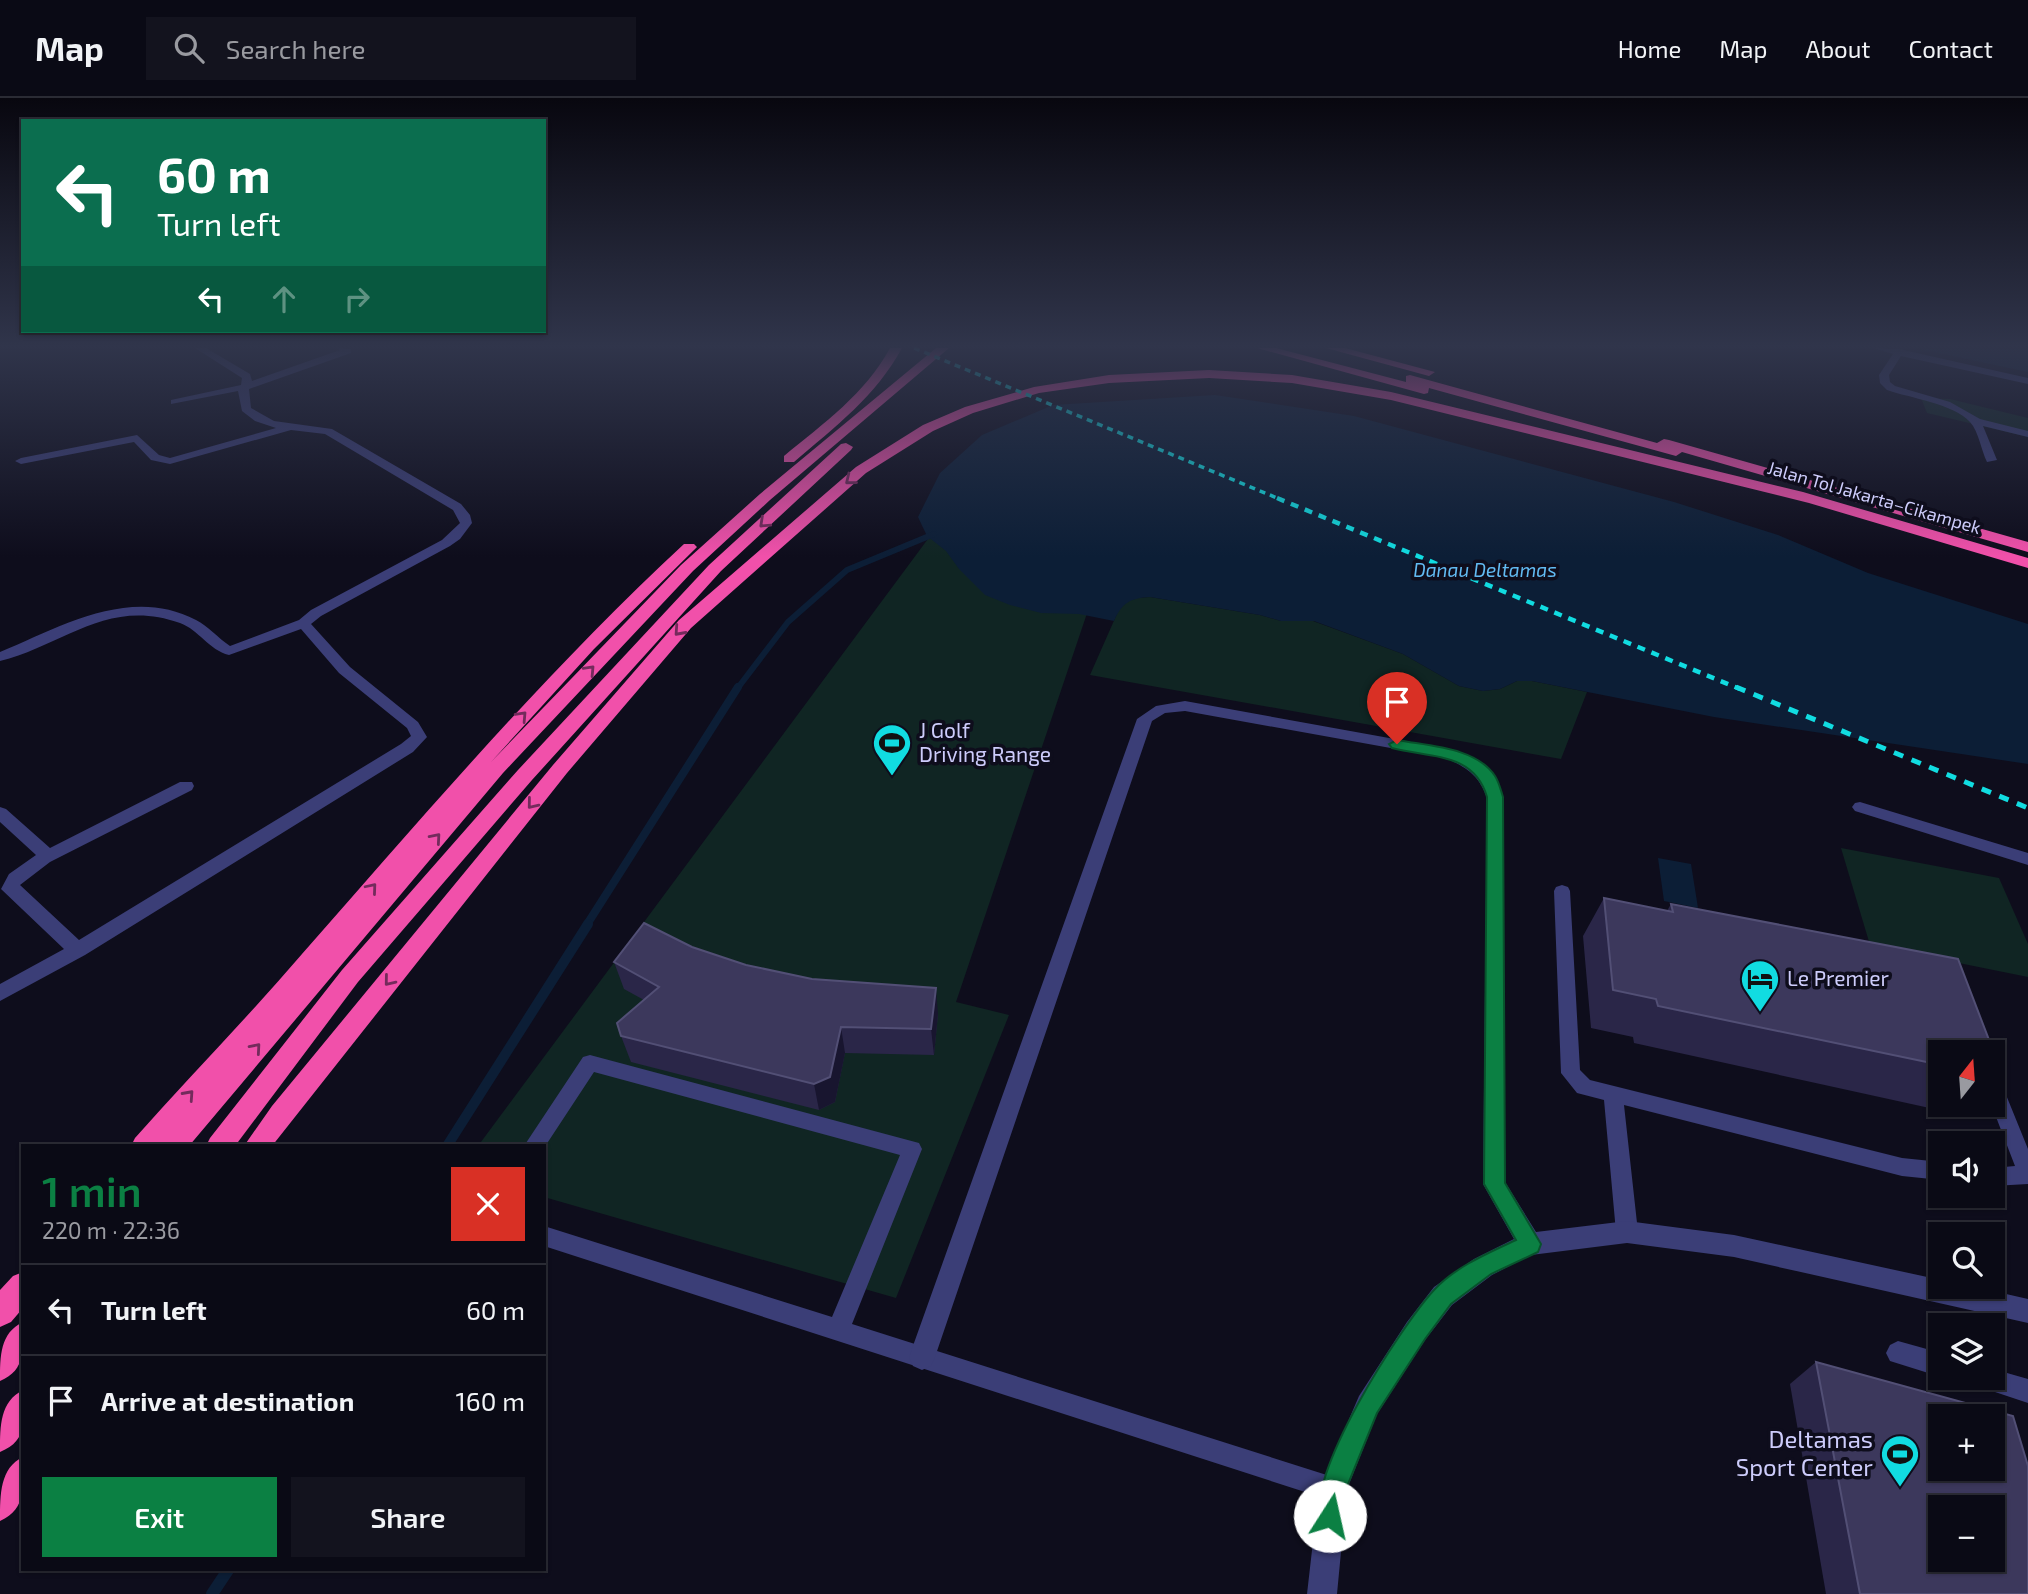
<!DOCTYPE html>
<meta charset="utf-8">
<style>
body{margin:0;font-family:"Exo 2",sans-serif;background:#13131e;color:#f1f3f6;height:100vh;display:flex;flex-direction:column;font-size:26px;white-space:nowrap}
*{box-sizing:border-box;margin:0}
p{font-size:23px;color:#999aa0}
.icon{flex:none;width:38px;height:38px;fill:none;stroke:currentColor;stroke-width:2;stroke-linecap:round;stroke-linejoin:round}
.map{position:relative;flex:1;overflow:hidden}
.details{position:absolute;left:21px;top:1046px;width:525px;height:427px;display:flex;flex-direction:column;background:#0a0a15;border-radius:0px;box-shadow:0 2px 5px #0004,0 0 0 2px #2a2b34}
.details>*{flex:none}
.top-card{position:absolute;left:21px;top:21px;width:525px;height:214px;border-radius:0px;box-shadow:0 2px 5px #0004,0 0 0 2px #2a2b34;background:#0b6e4f;color:#fff;overflow:hidden}
.needle{width:46px;rotate:17deg}
.buttons{position:absolute;left:1928px;top:942px;display:grid;gap:14px}
.buttons a{display:grid;place-items:center;width:77px;height:77px;border-radius:0px;background:#0a0a15;box-shadow:0 2px 5px #0004,0 0 0 2px #2a2b34;font-size:35px}
.pin{position:absolute;display:grid;place-items:center;width:60px;height:60px;color:#fff;margin:-72px -30px;border-radius:50% 50% 50% 0;rotate:-45deg;box-shadow:0 0 7px #0007}
.pin .icon{rotate:45deg}
.me{position:absolute;width:77px;margin:-38px;rotate:10deg;stroke-linejoin:round;filter:drop-shadow(0 0 5px #0008)}
.turn{display:flex;align-items:center;gap:24px;height:147px;padding:0 21px;font-size:32px}
.turn .icon{width:91px;height:91px;stroke-width:2.5}
.turn b{display:block;font-size:49px;line-height:60px}
.lanes{display:flex;align-items:center;height:66px;padding:0 21px;background:#0003;justify-content:center;gap:35px;direction:ltr}
.lanes .off{opacity:.35}
.round{display:grid;place-items:center;flex:none;width:74px;height:74px;border-radius:0px;background:#13131e}
.summary{display:flex;align-items:center;justify-content:space-between;height:119px;padding:0 21px}
h1{font-size:42px;font-weight:600;line-height:52px;color:#0b8043}
.action{display:flex;gap:14px;margin-top:auto;padding:14px 21px}
.action a{flex:1;height:80px;border-radius:0px;background:#0b8043;color:#fff;font-size:28px;font-weight:600;line-height:80px;text-align:center}
.action a+a{background:#13131e;color:#f1f3f6}
ul{padding:0;list-style:none}
li{display:flex;align-items:center;gap:21px;height:91px;padding:0 21px;border-top:2px solid #2a2b34}
li div{flex:1}
li b{display:block;font-size:26px}
li em{font-style:normal}
header{display:flex;align-items:center;gap:42px;box-sizing:border-box;height:98px;padding:0 35px;background:#0a0a15;border-bottom:2px solid #2a2b34}
header strong{font-size:33px}
nav{display:flex;gap:38px;margin-inline-start:auto;font-size:24px}
.search{width:490px;height:63px;background:#13131e;display:flex;align-items:center;gap:18px;box-sizing:border-box;padding:0 24px;border-radius:0px;color:#999aa0;font-size:26px}
.map>svg:first-child{display:block}
.green{fill:#102523}
.water{fill:#0c1e36}
.lines{fill:none;stroke-linecap:round;stroke-linejoin:round}
.stream-far3{stroke:#0c1e36;stroke-width:6}
.stream-far2{stroke:#0c1e36;stroke-width:8}
.stream-far1{stroke:#0c1e36;stroke-width:10}
.stream{stroke:#0c1e36;stroke-width:12}
.lane{fill:#3b3e77;fill-rule:evenodd}
.street{fill:#3b3e77;fill-rule:evenodd}
.highway{fill:#f150aa;fill-rule:evenodd}
.rail-far2{stroke:#11dce1;stroke-width:3.5;stroke-dasharray:6 5;stroke-linecap:butt}
.rail-far1{stroke:#11dce1;stroke-width:4.5;stroke-dasharray:8 7;stroke-linecap:butt}
.rail{stroke:#11dce1;stroke-width:5;stroke-dasharray:10 9;stroke-linecap:butt}
.wall{fill:#2a2648}
.shaded-wall{fill:#18152f}
.building{fill:#3c385c;stroke:#524f75;stroke-width:2;fill-rule:evenodd}
.oneway{stroke:#742b5c}
.route{fill:#0b8043;stroke:#07532c;stroke-width:2}
.labels{text-anchor:middle;stroke-width:7;stroke-linejoin:round;paint-order:stroke}
.far-street-label{font-size:18px;fill:#cdccfb;stroke:#0e0d1c}
.far-water-label{font-size:19px;font-style:italic;fill:#62bbf3;stroke:#0e0d1c}
.poi-label{font-size:21px;fill:#cdccfb;stroke:#0e0d1c;text-anchor:start}
.near-poi-label{font-size:24px;fill:#cdccfb;stroke:#0e0d1c;text-anchor:end}
</style>
<header>
<strong>Map</strong>
<div class="search"><svg class="icon" aria-label="search" viewBox="0 0 24 24"><circle cx="10" cy="10" r="6"/><path d="M15 15l6 6"/></svg>Search here</div>
<nav><a>Home</a><a>Map</a><a>About</a><a>Contact</a></nav>
</header>
<div class="map">
<svg width="2028" height="1496" viewBox="0 0 2028 1496">
<rect width="100%" height="100%" fill="#0e0d1c"/>
<g class="green">
<path d="M 1921,300 L 1950,301 L 2028,320 L 2028,339 L 1927,315 Z"/>
<path d="M 939,426 L 1108,453 L 956,904 L 1009,917 L 896,1200 L 544,1099 L 544,1048 L 478,1048 Z"/>
<path d="M 1150,499 L 1260,517 L 1281,523 L 1313,523 L 1403,556 L 1459,588 L 1483,593 L 1500,591 L 1517,583 L 1532,583 L 1587,594 L 1561,661 L 1090,577 L 1120,509 L 1133,500 Z"/>
<path d="M 1841,750 L 1999,780 L 2028,846 L 2028,879 L 1870,847 Z"/>
</g>
<g class="water">
<path d="M 1915,250 L 2028,250 L 2028,274 Z"/>
<path d="M 1215,297 L 1354,318 L 1674,404 L 1778,437 L 1868,475 L 2028,526 L 2028,666 L 1714,619 L 1532,583 L 1517,583 L 1500,591 L 1483,593 L 1459,588 L 1403,556 L 1314,523 L 1281,523 L 1260,517 L 1150,499 C 1130,500 1122,505 1114,523 L 1079,516 L 1041,515 L 1010,507 L 985,497 L 959,471 L 946,453 L 927,438 L 918,419 L 940,375 L 982,337 L 1053,307 Z"/>
<path d="M 1658,760 L 1691,766 L 1698,810 L 1664,803 Z"/>
</g>
<g class="lines">
<path class="stream-far3" d="M 737,591 L 788,524 L 847,472 L 934,436"/>
<path class="stream-far2" d="M 586,828 L 738,589"/>
<path class="stream-far1" d="M 447,1048 L 588,826"/>
<path class="stream" d="M 212,1496 L 228,1472"/>
<g class="lane">
<path d="M 1860,704 L 2028,755 L 2028,767 L 1855,713 L 1852,709 L 1855,705 Z"/>
<path d="M 1562,787 L 1568,789 L 1570,793 L 1580,972 L 1590,982 L 1902,1060 L 1941,1064 L 1941,1082 L 1902,1078 L 1624,1007 L 1638,1134 L 1635,1141 L 1627,1144 L 1619,1141 L 1616,1134 L 1604,1002 L 1577,995 L 1561,975 L 1554,793 L 1556,789 Z"/>
<path d="M 590,957 L 919,1045 L 922,1051 L 852,1226 L 1333,1379 L 1342,1382 L 1345,1391 L 1342,1400 L 1333,1403 L 544,1148 L 544,1128 L 832,1219 L 900,1057 L 594,974 L 544,1050 L 524,1048 L 583,959 Z"/>
<path d="M 1993,980 L 2000,982 L 2028,1051 L 2028,1086 L 1993,1088 L 1993,1070 L 2015,1068 L 1991,1006 L 1993,1006 Z"/>
<path d="M 1898,1243 L 1941,1255 L 1941,1279 L 1890,1263 L 1886,1255 L 1890,1247 Z"/>
<path d="M 1993,1271 L 2028,1281 L 2028,1305 L 1974,1287 L 1970,1279 L 1993,1279 Z"/>
</g>
<g class="street">
<path d="M 195,250 L 206,250 L 250,276 L 252,283 L 340,252 L 338,250 L 351,251 L 351,255 L 249,291 L 251,310 L 274,323 L 332,331 L 461,406 L 470,417 L 472,425 L 460,441 L 450,448 L 321,518 L 311,526 L 350,569 L 418,624 L 427,639 L 413,654 L 85,857 L 0,903 L 0,886 L 64,851 L 1,791 L 9,776 L 36,757 L 0,724 L 0,709 L 6,711 L 50,750 L 180,684 L 192,684 L 194,688 L 192,692 L 50,764 L 20,787 L 79,842 L 401,646 L 411,638 L 407,630 L 339,575 L 301,531 L 229,557 C 209,552 199,532 180,525 C 108,499 64,547 0,563 L 0,554 C 60,529 130,487 196,522 C 208,528 218,540 230,548 L 299,522 L 311,512 L 442,442 L 460,425 L 453,412 L 325,336 L 291,332 L 170,366 L 151,362 L 134,344 L 21,366 L 15,363 L 21,360 L 137,337 L 159,357 L 170,360 L 276,330 L 255,323 L 242,313 L 238,293 L 171,306 L 171,302 L 241,287 L 242,280 Z"/>
<path d="M 1874,250 L 1899,251 L 2028,280 L 2028,286 L 1901,258 L 1889,277 L 1890,284 L 1895,288 L 1950,304 L 1980,321 L 2028,333 L 2028,339 L 1983,328 L 1997,362 L 1987,364 C 1981,352 1979,334 1970,324 C 1954,306 1910,300 1887,292 L 1880,285 L 1879,277 L 1893,256 Z"/>
<path d="M 1185,603 L 1450,651 C 1478,658 1494,673 1503,700 L 1505,1084 L 1536,1134 L 1627,1123 L 1734,1137 L 1941,1182 L 1941,1188 L 1971,1188 L 2028,1201 L 2028,1225 L 1734,1159 L 1627,1145 L 1531,1157 L 1492,1177 L 1452,1207 L 1425,1242 L 1377,1316 L 1347,1391 L 1337,1496 L 1307,1496 L 1319,1391 L 1359,1298 L 1407,1224 L 1434,1189 L 1474,1161 L 1514,1141 L 1483,1086 L 1487,700 C 1479,677 1467,670 1446,660 L 1185,613 L 1165,615 L 1152,623 L 935,1259 L 931,1268 L 922,1272 L 913,1268 L 909,1259 L 1137,621 L 1156,608 Z"/>
</g>
<g class="highway">
<path d="M 890,250 L 902,250 C 876,298 835,329 794,364 L 784,364 L 784,358 C 824,325 865,296 890,250 Z"/>
<path d="M 936,250 L 949,250 L 770,402 L 693,473 L 503,675 L 189,1048 L 131,1048 L 135,1040 C 190,978 248,919 302,856 C 426,715 546,574 684,446 L 694,446 L 697,449 L 694,452 L 594,551 L 491,664 L 681,467 L 760,396 Z"/>
<path d="M 1257,250 L 1276,250 L 1406,284 L 1406,278 L 1410,277 L 1657,345 L 1664,341 L 1669,342 L 2028,444 L 2028,454 L 1682,354 L 1676,358 L 1429,290 L 1428,295 L 1424,296 Z"/>
<path d="M 1326,250 L 1345,250 L 1435,274 L 1429,278 Z"/>
<path d="M 1209,272 L 1292,277 L 1391,294 L 1803,394 L 2028,460 L 2028,470 L 1809,405 L 1391,302 L 1292,285 L 1209,280 L 1109,285 L 1039,295 L 973,315 L 933,333 L 866,375 L 691,530 L 567,675 L 272,1048 L 244,1048 L 272,1008 L 553,667 L 679,522 L 856,369 L 923,327 L 965,309 L 1034,289 L 1109,277 Z"/>
<path d="M 846,345 L 853,349 L 851,352 L 721,473 L 532,682 L 358,884 L 235,1048 L 206,1048 L 210,1040 L 342,872 L 518,672 L 709,467 L 841,346 Z"/>
<path d="M 23,1174 L 23,1210 L 11,1224 L 0,1229 L 0,1192 L 13,1178 Z"/>
<path d="M 23,1224 C 23,1249 27,1272 0,1283 C 0,1258 0,1235 23,1224 Z"/>
<path d="M 23,1292 C 23,1319 30,1342 0,1354 C 0,1327 0,1304 23,1292 Z"/>
<path d="M 23,1359 C 23,1385 28,1411 0,1423 C 0,1396 0,1370 23,1359 Z"/>
</g>
<path class="rail-far2" d="M 914,250 L 1282,402"/>
<path class="rail-far1" d="M 1277,400 L 1740,591"/>
<path class="rail" d="M 1736,589 L 2028,710"/>
</g>
<g class="wall">
<path d="M 1604,800 L 1667,813 L 1671,806 L 1958,861 L 2004,981 L 1993,992 L 1993,954 L 1941,954 L 1941,1006 L 1978,1006 L 1966,1018 L 1634,945 L 1633,939 L 1591,930 L 1583,838 Z"/>
<path d="M 692,849 L 746,867 L 938,916 L 934,957 L 845,955 L 835,1004 L 819,1012 L 631,964 L 621,938 L 644,902 L 624,891 L 614,864 Z"/>
<path d="M 1816,1264 L 2028,1496 L 1826,1496 L 1790,1286 Z"/>
</g>
<g class="shaded-wall">
<path d="M 936,890 L 938,916 L 934,957 L 931,931 Z"/>
<path d="M 841,929 L 845,955 L 835,1004 L 819,1012 L 814,986 Z"/>
</g>
<g class="building">
<path d="M 1604,800 L 1673,814 L 1671,806 L 1958,861 L 2004,981 L 1993,978 L 1993,954 L 1941,954 L 1941,967 L 1658,908 L 1656,901 L 1613,892 Z"/>
<path d="M 644,825 L 692,849 L 746,867 L 812,881 L 936,890 L 931,931 L 841,929 L 830,979 L 814,986 L 621,938 L 617,925 L 659,889 L 614,864 Z"/>
<path d="M 1816,1264 L 2013,1318 L 2028,1368 L 2028,1496 L 1860,1496 ZM 1941,1318 L 1993,1318 L 1993,1370 L 1941,1370 ZM 1941,1409 L 1993,1409 L 1993,1461 L 1941,1461 Z"/>
</g>
<defs><path id="oneway-chevron" d="M-2-3.5L2.5 0L-2 3.5" fill="none" stroke-width="1.6" stroke-linecap="round" stroke-linejoin="round" transform="scale(1.75)"/></defs>
<g class="oneway">
<use href="#oneway-chevron" transform="translate(850 382) rotate(141)"/>
<use href="#oneway-chevron" transform="translate(764 425) rotate(137)"/>
<use href="#oneway-chevron" transform="translate(679 533) rotate(132)"/>
<use href="#oneway-chevron" transform="translate(590 572) rotate(-47)"/>
<use href="#oneway-chevron" transform="translate(522 618) rotate(-47)"/>
<use href="#oneway-chevron" transform="translate(532 706) rotate(129)"/>
<use href="#oneway-chevron" transform="translate(436 740) rotate(-49)"/>
<use href="#oneway-chevron" transform="translate(372 790) rotate(-50)"/>
<use href="#oneway-chevron" transform="translate(389 883) rotate(129)"/>
<use href="#oneway-chevron" transform="translate(256 950) rotate(-49)"/>
<use href="#oneway-chevron" transform="translate(189 997) rotate(-48)"/>
</g>
<linearGradient id="sky" x2="0" y2="1"><stop stop-color="#08070f"/><stop offset="0.54" stop-color="#30354b"/><stop offset="1" stop-color="#30354b" stop-opacity="0"/></linearGradient>
<rect width="2028" height="459" fill="url(#sky)"/>
<path class="route" d="M 1397,642 C 1428,648 1476,649 1495,678 C 1499,684 1501,693 1503,699 L 1505,1085 L 1541,1146 L 1538,1154 L 1491,1176 L 1451,1206 L 1425,1241 L 1377,1315 L 1346,1391 L 1339,1427 L 1330,1431 L 1321,1427 C 1302,1381 1401,1228 1434,1192 C 1455,1169 1488,1155 1516,1142 L 1484,1086 L 1487,699 C 1474,654 1430,660 1392,650 L 1389,646 Z"/>
<defs>
<g id="stadium-pin" transform="scale(2.0125)"><path d="M0 17L-7.5 6A9.5 9.5 0 1 1 7.5 6Z" fill="#11dce1" stroke="#0e0d1c"/><path d="M0-5a6.5 5 0 1 0 0 10a6.5 5 0 1 0 0-10ZM-3.5-1.8h7v3.6h-7Z" fill="#111"/></g>
<g id="hotel-pin" transform="scale(2.0125)"><path d="M0 17L-7.5 6A9.5 9.5 0 1 1 7.5 6Z" fill="#11dce1" stroke="#0e0d1c"/><path d="M-6-4.5h1.5V1H6V5H4.5V3h-9V5H-6ZM-4 0a1.8 1.8 0 1 1 3.6 0ZM.5 0V-2.5h3Q6-2.5 6 0Z" fill="#111"/></g>
</defs>
<g fill-rule="evenodd">
<use href="#stadium-pin" x="892" y="645"/>
<use href="#hotel-pin" x="1760" y="881"/>
<use href="#stadium-pin" x="1900" y="1356"/>
</g>
<g class="labels">
<g class="far-street-label">
<text transform="translate(1874 400) rotate(16)" y="6">Jalan Tol Jakarta–Cikampek</text>
</g>
<g class="far-water-label">
<text x="1485" y="479">Danau Deltamas</text>
</g>
<g class="poi-label">
<text x="919" y="640">J Golf<tspan x="919" dy="24">Driving Range</tspan></text>
<text x="1787" y="888">Le Premier</text>
</g>
<g class="near-poi-label">
<text x="1873" y="1350">Deltamas<tspan x="1873" dy="28">Sport Center</tspan></text>
</g>
</g>
</svg>
<div class="buttons">
<a><svg class="needle" viewBox="-14 -14 28 28"><path d="M0-13l5 13h-10z" fill="#e53935"/><path d="M0 13l5-13h-10z" fill="#999aa0"/></svg></a>
<a><svg class="icon" aria-label="sound" viewBox="0 0 24 24"><path d="M4 9h4l5-4v14l-5-4H4zM17 9q2 3 0 6"/></svg></a>
<a><svg class="icon" aria-label="search" viewBox="0 0 24 24"><circle cx="10" cy="10" r="6"/><path d="M15 15l6 6"/></svg></a>
<a><svg class="icon" aria-label="layers" viewBox="0 0 24 24"><path d="M12 4l9 5-9 5-9-5zM3 14l9 5 9-5"/></svg></a>
<a>+</a>
<a>−</a>
</div>
<div class="pin" style="left:1397px;top:646px;background:#d93025"><svg class="icon" aria-label="arrive" viewBox="0 0 24 24"><path d="M6 21V4h12l-3 4 3 4H6"/></svg></div>
<svg class="me" style="left:1330px;top:1418px" viewBox="-20 -20 40 40"><circle r="19" fill="#fff"/><path d="M0-13L10 11 0 6-10 11z" fill="#0b8043"/></svg>
<div class="top-card">
<div class="turn"><svg class="icon" aria-label="left" viewBox="0 0 24 24"><path d="M17 20v-9H6M10 6l-5 5 5 5"/></svg><div><b>60 m</b>Turn left</div></div>
<div class="lanes"><svg class="icon" aria-label="left" viewBox="0 0 24 24"><path d="M17 20v-9H6M10 6l-5 5 5 5"/></svg><svg class="icon off" aria-label="ahead" viewBox="0 0 24 24"><path d="M12 20V5M6 11l6-6 6 6"/></svg><svg class="icon off" aria-label="right" viewBox="0 0 24 24"><path d="M7 20v-9h11M14 6l5 5-5 5"/></svg></div>
</div>
<section class="details">
<div class="summary"><div><h1>1 min</h1><p>220 m · 22:36</p></div><a class="round" style="background:#d93025;color:#fff"><svg class="icon" aria-label="close" viewBox="0 0 24 24"><path d="M6 6l12 12M18 6L6 18"/></svg></a></div>
<ul>
<li><svg class="icon" aria-label="left" viewBox="0 0 24 24"><path d="M17 20v-9H6M10 6l-5 5 5 5"/></svg><div><b>Turn left</b></div><em>60 m</em></li>
<li><svg class="icon" aria-label="arrive" viewBox="0 0 24 24"><path d="M6 21V4h12l-3 4 3 4H6"/></svg><div><b>Arrive at destination</b></div><em>160 m</em></li>
</ul>
<div class="action"><a>Exit</a><a>Share</a></div>
</section>
</div>
